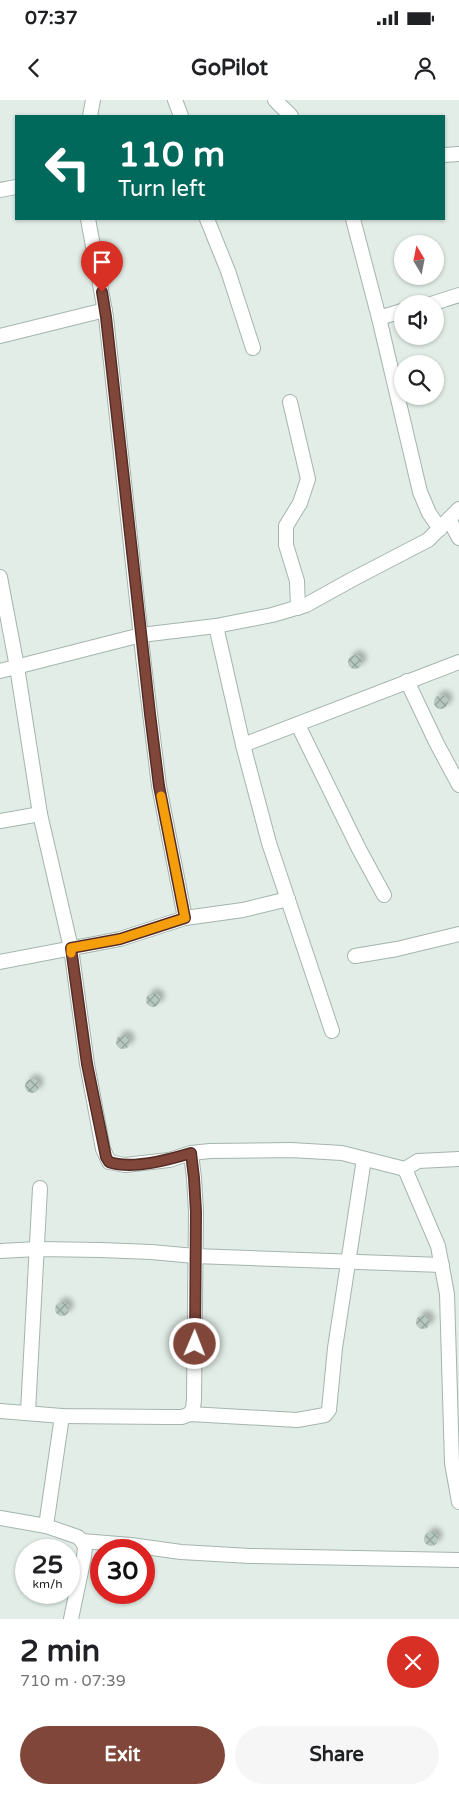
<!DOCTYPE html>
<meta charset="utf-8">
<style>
body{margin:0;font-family:"Varela Round",sans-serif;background:#f6f6f6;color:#202124;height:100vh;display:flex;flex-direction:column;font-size:19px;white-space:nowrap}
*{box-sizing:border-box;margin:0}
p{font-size:16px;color:#757577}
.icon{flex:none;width:28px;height:28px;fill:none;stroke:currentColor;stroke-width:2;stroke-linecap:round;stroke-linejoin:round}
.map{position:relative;height:1519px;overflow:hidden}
.sheet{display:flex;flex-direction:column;background:#fff;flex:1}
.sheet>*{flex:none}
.top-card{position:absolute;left:15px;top:15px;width:430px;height:105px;border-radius:0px;box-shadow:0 1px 4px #0004;background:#00695c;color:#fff;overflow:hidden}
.needle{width:32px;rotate:350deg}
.buttons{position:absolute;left:394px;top:135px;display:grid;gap:10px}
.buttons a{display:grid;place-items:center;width:50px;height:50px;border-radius:50%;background:#fff;box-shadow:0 1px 4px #0004;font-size:25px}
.speed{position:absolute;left:15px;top:1439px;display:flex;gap:10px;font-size:25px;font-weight:700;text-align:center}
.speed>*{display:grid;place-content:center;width:65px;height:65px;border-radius:50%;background:#fff;box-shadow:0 1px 4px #0004;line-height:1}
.speed small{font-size:12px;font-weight:400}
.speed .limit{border:8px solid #d22;background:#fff;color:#111}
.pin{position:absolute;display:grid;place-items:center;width:42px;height:42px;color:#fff;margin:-51px -21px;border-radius:50% 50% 50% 0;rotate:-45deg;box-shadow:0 0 5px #0007}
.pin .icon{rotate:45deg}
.me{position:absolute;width:55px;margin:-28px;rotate:1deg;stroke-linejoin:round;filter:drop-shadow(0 0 4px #0008)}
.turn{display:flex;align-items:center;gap:18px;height:105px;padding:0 20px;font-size:22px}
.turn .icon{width:65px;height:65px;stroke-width:2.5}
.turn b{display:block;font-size:35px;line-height:42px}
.round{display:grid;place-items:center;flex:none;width:52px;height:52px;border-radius:26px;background:#f6f6f6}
.summary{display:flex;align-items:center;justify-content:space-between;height:85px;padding:0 20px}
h1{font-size:30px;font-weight:800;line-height:38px}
.action{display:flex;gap:10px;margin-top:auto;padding:10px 20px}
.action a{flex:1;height:58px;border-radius:30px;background:#81463a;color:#fff;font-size:20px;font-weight:800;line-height:58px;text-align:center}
.action a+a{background:#f6f6f6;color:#202124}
.status{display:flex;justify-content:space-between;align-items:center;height:35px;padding:0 25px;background:#fff;direction:ltr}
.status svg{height:14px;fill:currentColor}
header{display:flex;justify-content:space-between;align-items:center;height:65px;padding:0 20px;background:#fff;font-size:22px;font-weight:800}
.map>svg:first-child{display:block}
.building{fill:url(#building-cross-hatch);filter:url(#shadow)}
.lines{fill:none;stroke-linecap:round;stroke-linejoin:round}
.minor-casing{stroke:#a4b5ae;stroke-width:16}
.minor{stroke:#fff;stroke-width:14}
.route-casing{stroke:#542e26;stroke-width:12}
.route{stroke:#81463a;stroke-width:9}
.slow{stroke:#f59e0b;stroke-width:9}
</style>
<div class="status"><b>07:37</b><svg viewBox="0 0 49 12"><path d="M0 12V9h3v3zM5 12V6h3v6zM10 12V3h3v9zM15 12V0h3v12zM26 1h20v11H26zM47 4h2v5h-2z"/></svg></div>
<header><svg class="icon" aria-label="back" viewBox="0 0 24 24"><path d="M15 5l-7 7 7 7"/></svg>GoPilot<svg class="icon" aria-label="person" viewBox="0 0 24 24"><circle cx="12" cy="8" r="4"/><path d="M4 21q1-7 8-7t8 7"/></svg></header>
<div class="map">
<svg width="459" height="1519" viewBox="0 0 459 1519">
<defs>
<pattern id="building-cross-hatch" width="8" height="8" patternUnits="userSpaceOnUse" patternTransform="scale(1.25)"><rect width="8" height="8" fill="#b7c8c0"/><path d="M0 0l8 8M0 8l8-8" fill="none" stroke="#94a49d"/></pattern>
<filter id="shadow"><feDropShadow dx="4.5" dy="-4.5" stdDeviation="2.5" flood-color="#0004"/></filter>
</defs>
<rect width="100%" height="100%" fill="#e2ede7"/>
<g class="building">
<circle cx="355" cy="562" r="7"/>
<circle cx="441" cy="602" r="7"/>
<circle cx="153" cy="900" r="7"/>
<circle cx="123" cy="942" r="7"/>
<circle cx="32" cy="986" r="7"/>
<circle cx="62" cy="1209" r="7"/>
<circle cx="423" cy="1222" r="7"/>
<circle cx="431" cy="1439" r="7"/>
</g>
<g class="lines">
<g class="minor-casing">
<g id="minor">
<path d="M 175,0 L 181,16"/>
<path d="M 275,0 L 291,16"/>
<path d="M 90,16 L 93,0"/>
<path d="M 444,55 L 459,54"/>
<path d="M 0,90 L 16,87"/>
<path d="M 88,119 L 106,217 L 144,565 L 159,686 L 185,818"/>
<path d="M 207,119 L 228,171 L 253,248"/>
<path d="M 353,119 L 379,218 L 420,392 L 429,413 L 440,429"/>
<path d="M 431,204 L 459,195"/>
<path d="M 379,218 L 402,211"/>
<path d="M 0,236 L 105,210"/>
<path d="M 290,302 L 308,379 L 300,403 L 286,426 L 286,445 L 297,481 L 298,508"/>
<path d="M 449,419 L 459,438"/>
<path d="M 0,477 L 17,567 L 40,714 L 71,848 L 87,964 L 103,1049 L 109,1062 L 125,1065 L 169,1060 L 191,1053 L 210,1051 L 291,1050 L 342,1053 L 405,1069 L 418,1061 L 459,1059"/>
<path d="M 216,526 L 243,645 L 269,743 L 332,931"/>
<path d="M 0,571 L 141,535 L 216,526 L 272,515 L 306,505 L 353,479 L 428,440 L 459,409"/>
<path d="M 407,581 L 437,644 L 459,685"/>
<path d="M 298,625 L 359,749 L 384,795"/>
<path d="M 243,645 L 459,562"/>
<path d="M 0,721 L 40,714"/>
<path d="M 355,856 L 397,849 L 459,834"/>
<path d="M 0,862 L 120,839 L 185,818 L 243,810 L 288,799"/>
<path d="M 405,1069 L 438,1146 L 447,1194 L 452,1363 L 459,1402"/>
<path d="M 0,1151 L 38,1149 L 101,1150 L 151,1152 L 195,1156 L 442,1165"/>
<path d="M 0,1311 L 62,1316 L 167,1317 L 182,1317 L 190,1314 L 297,1320 L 325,1315 L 329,1310 L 335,1248 L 364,1059"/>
<path d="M 28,1312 L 40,1088"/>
<path d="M 190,1314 L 193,1308 L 194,1300 L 196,1112 L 194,1078 L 191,1053"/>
<path d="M 0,1418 L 46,1426 L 78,1437 L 82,1441 L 131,1445 L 181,1452 L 250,1456 L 459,1460"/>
<path d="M 46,1426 L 62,1316"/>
<path d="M 71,1519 L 84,1457 L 85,1447 L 82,1441"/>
</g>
</g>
<use href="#minor" class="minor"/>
</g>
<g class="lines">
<g class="route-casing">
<path id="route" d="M 102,192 L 106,217 L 150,614 L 159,686 L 185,818 L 120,839 L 71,848 L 87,964 L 106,1057 L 109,1062 C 132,1070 168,1060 191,1053 L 194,1078 L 196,1112 L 195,1244"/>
</g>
<use href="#route" class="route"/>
<path class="slow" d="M 71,853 L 71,848 L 120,839 L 185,818 L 161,696"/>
</g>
</svg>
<div class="buttons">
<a><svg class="needle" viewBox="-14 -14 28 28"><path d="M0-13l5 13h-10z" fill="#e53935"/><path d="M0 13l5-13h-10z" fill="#757577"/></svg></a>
<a><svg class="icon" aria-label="sound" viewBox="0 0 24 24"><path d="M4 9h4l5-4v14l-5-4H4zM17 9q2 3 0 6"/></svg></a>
<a><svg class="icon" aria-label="search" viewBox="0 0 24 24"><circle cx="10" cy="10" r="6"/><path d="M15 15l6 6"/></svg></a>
</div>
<div class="speed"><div>25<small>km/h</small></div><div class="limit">30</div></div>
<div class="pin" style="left:102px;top:192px;background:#d93025"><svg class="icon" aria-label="arrive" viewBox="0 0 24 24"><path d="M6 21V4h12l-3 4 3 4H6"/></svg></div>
<svg class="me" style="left:195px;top:1244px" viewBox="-20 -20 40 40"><circle r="17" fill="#81463a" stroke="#fff" stroke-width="3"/><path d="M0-11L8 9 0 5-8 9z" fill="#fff"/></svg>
<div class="top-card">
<div class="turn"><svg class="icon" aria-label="left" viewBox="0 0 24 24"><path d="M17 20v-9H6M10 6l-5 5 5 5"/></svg><div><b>110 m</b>Turn left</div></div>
</div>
</div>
<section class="sheet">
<div class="summary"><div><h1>2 min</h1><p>710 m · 07:39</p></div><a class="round" style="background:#d93025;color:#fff"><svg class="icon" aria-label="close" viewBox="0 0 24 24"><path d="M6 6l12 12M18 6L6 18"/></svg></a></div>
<div class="action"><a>Exit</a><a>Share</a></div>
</section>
